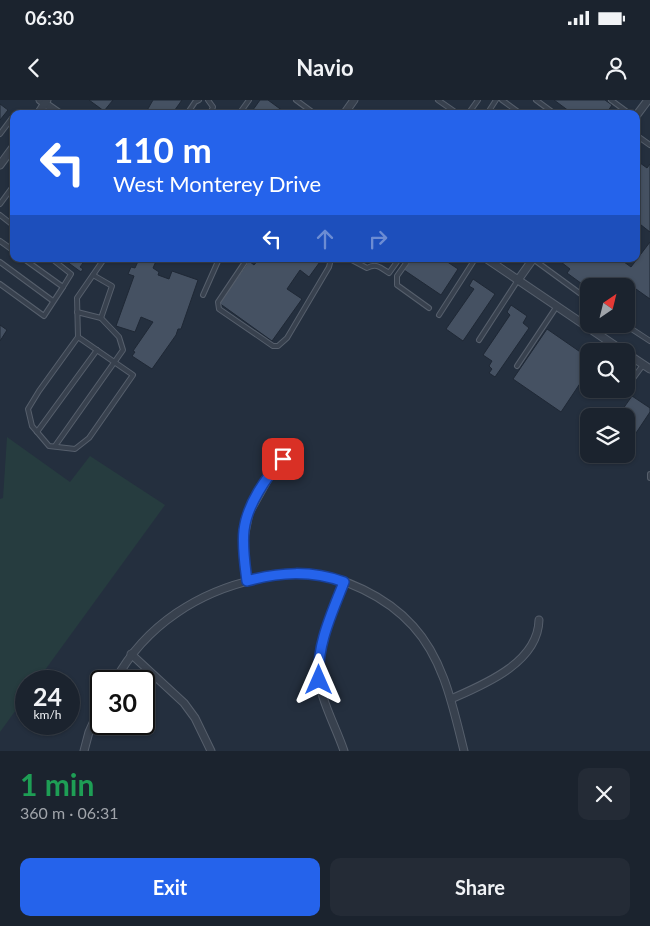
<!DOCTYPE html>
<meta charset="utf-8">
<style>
body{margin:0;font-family:Lato,sans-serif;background:#242b36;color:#f1f3f6;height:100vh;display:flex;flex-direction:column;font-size:19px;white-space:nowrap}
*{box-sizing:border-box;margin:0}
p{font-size:16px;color:#a0a4aa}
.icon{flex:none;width:28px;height:28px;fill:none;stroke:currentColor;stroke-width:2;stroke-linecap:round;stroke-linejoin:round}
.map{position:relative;height:651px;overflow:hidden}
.details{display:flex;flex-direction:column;background:#1b232e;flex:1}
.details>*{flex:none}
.banner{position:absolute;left:10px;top:10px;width:630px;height:152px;border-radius:10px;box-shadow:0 1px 4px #0004,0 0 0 1px #39404a;background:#2563eb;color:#fff;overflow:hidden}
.needle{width:32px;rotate:35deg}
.controls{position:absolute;left:580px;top:178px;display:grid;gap:10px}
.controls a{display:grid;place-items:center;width:55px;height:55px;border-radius:10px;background:#1b232e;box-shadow:0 1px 4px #0004,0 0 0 1px #39404a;font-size:25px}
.speed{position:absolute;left:15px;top:570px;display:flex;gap:10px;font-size:25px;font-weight:700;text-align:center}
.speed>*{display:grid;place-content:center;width:65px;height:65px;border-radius:50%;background:#1b232e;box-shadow:0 1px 4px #0004,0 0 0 1px #39404a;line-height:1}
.speed small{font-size:12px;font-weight:400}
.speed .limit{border:2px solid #111;border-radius:8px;background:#fff;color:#111}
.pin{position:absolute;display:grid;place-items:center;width:42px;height:42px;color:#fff;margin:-21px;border-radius:10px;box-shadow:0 2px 8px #0006}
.me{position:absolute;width:55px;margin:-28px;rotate:0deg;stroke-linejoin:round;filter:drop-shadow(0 0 4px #0008)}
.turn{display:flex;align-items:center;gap:18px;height:105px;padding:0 20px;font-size:22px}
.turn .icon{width:65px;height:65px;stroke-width:2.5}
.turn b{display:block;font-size:35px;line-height:42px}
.lanes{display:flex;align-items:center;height:48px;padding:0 20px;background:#0003;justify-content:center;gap:25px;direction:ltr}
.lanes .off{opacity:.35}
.round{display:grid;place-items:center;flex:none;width:52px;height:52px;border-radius:10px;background:#242b36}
.headline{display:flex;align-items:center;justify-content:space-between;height:85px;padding:0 20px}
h1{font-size:30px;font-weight:700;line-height:38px;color:#1e9e55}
.primary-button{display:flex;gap:10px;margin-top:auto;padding:10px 20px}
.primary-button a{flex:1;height:58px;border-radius:10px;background:#2563eb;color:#fff;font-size:20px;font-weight:700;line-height:58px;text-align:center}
.primary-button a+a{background:#242b36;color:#f1f3f6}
.status{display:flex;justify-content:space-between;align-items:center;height:35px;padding:0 25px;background:#1b232e;direction:ltr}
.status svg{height:14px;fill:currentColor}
header{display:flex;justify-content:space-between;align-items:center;height:65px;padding:0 20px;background:#1b232e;font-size:22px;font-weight:700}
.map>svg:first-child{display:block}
.green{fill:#263c3f}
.building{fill:#455162;stroke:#1f2835}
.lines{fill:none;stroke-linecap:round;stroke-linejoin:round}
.service-casing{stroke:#565f6c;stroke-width:6}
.minor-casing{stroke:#565f6c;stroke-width:9}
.service{stroke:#38414e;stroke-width:4}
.minor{stroke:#38414e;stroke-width:7}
.route-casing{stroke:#184099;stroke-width:12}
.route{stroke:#2563eb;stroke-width:9}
</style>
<div class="status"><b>06:30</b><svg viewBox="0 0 49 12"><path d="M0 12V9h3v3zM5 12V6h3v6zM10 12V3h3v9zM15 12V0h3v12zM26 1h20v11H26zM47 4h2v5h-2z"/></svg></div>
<header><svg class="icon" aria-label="back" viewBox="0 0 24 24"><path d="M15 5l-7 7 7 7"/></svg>Navio<svg class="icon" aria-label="person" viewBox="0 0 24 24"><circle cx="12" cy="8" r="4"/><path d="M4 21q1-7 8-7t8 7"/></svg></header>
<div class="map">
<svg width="650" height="651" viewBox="0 0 650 651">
<rect width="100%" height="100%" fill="#242f3e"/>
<path class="green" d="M 7,337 L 70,382 L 90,356 L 165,405 L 37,581 L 26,581 L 26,596 L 0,632 L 0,399 L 3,398 Z"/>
<g class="building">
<path d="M 89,0 L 113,0 L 104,11 Z"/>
<path d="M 153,0 L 182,0 L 172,14 L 145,14 Z"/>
<path d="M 260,0 L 268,0 L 287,14 L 250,14 Z"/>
<path d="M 554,0 L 605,0 L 612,5 L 606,14 L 573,14 Z"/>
<path d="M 0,4 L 8,10 L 0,20 Z"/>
<path d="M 636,60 L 647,68 L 650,64 L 650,132 L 636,121 Z"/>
<path d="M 650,142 L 650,199 L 636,189 L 626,202 L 626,186 L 589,186 L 589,189 L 567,173 L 570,169 L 561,162 L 563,159 L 620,159 L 631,167 Z"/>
<path d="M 63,159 L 86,159 L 80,167 L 83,169 L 81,172 Z"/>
<path d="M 139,159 L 157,159 L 153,168 L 159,172 L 158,175 L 169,179 L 172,171 L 198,180 L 181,229 L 178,229 L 176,235 L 152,269 L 132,256 L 135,252 L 133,251 L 153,222 L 141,217 L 135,232 L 116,226 L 134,176 L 128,174 L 131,167 L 135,168 Z"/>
<path d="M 259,159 L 322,159 L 309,177 L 300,170 L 287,189 L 302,199 L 272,241 L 219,203 L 249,161 L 254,165 Z"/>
<path d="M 412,159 L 443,159 L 458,169 L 441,195 L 404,170 Z"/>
<path d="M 473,179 L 495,194 L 463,241 L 446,229 L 474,189 L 469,186 Z"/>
<path d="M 511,205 L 527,216 L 523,223 L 529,228 L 495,277 L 489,273 L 492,269 L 489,266 L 492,261 L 483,255 L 510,215 L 507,212 Z"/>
<path d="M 0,225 L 7,230 L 0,241 Z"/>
<path d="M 547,229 L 589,258 L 589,270 L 561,312 L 513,279 Z"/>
<path d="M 632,296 L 650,308 L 650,312 L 630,342 L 626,339 L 626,316 L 618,316 Z"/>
</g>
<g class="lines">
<g class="service-casing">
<g id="service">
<path d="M 208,0 L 213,7 L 210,14"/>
<path d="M 296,0 L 315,14"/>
<path d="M 438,0 L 458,14"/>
<path d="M 502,0 L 521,14"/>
<path d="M 536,0 L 555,14"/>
<path d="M 611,0 L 630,14"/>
<path d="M 187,14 L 195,2 L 199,0"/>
<path d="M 239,14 L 249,0"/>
<path d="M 468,14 L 478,0"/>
<path d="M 487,14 L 496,0"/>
<path d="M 0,34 L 12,18 L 14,19"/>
<path d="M 636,35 L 650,45"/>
<path d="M 0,104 L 14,85"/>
<path d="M 0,115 L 14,126"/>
<path d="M 0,141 L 14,151"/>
<path d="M 52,159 L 71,174 L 63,187"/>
<path d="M 247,159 L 218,202 L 219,209 L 273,246 L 278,246 L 287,238 L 329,167 L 331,159"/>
<path d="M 350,159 L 367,168 C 376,163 380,167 389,173 L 399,159"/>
<path d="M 409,159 L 397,176 L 397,185 L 429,208"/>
<path d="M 456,159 L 462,159"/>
<path d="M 533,159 L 589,200"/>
<path d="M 0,162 L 53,201"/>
<path d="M 0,184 L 44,216 L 63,187 L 24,159"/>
<path d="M 203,195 L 219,159 L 217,159"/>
<path d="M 77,212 L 101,218 L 112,186 L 93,175"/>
<path d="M 439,215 L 475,159"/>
<path d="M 582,223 L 589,213"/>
<path d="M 624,224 L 650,241"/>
<path d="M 78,237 L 133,275 L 89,338 L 75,349 L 49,346 L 32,326 L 28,309 L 39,291 L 78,237 L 77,198 L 104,159"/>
<path d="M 479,240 L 518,180"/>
<path d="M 517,266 L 557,206"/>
<path d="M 626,288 L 643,265"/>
<path d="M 37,332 L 97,250"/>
<path d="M 55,346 L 123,250 L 119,237 L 101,218"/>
<path d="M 650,374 L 650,378"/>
</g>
</g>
<g class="minor-casing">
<g id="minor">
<path d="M 40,0 L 60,14"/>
<path d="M 38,14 L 47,0"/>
<path d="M 344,14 L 354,0"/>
<path d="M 636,16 L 648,0"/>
<path d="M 0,65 L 14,46"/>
<path d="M 487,159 L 623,251"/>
<path d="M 518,180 L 533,159"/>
<path d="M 626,253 L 650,269"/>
<path d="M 247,481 L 243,443 L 249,413 L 274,368 L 283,359 L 296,352"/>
<path d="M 343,482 C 330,519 311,557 323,597 C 329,616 338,633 344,651"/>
<path d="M 131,554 L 184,603 L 195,618 L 211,651"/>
<path d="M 115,581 C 145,525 200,490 262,478 C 275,475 289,472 303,473 C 342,475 387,497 413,526 C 444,560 453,607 464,651"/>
<path d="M 451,599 C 483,585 538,563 539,520"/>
<path d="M 84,651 L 89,632 L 101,605"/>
</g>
</g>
<use href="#service" class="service"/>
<use href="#minor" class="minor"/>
</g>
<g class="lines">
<g class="route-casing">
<path id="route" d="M 283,359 C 266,377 247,405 244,430 C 242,447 245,465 247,481 C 280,472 311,470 344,482 C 332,513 316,546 319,580"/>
</g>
<use href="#route" class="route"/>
</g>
</svg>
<div class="controls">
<a><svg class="needle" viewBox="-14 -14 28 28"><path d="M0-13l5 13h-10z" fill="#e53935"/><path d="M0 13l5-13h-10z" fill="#a0a4aa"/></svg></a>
<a><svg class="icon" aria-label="search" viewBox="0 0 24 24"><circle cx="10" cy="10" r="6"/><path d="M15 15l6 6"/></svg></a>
<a><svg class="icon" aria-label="layers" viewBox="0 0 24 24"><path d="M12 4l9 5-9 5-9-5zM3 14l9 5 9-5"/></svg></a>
</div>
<div class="speed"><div>24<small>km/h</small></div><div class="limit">30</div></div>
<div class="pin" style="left:283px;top:359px;background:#d93025"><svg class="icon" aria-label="arrive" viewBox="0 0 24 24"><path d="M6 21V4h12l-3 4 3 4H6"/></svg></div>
<svg class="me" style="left:319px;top:580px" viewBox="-20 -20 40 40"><path d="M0-17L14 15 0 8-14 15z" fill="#2563eb" stroke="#fff" stroke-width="4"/></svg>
<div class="banner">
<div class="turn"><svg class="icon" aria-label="left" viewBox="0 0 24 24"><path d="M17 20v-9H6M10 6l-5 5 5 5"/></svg><div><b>110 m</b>West Monterey Drive</div></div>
<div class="lanes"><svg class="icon" aria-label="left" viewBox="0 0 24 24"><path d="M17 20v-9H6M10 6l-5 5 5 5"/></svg><svg class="icon off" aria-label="ahead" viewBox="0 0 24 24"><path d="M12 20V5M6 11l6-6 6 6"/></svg><svg class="icon off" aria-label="right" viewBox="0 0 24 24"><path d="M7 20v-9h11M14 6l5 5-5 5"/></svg></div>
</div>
</div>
<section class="details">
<div class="headline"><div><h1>1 min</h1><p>360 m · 06:31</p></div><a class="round"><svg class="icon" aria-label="close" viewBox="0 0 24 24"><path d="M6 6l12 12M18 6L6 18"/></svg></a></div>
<div class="primary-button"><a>Exit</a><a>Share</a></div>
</section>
